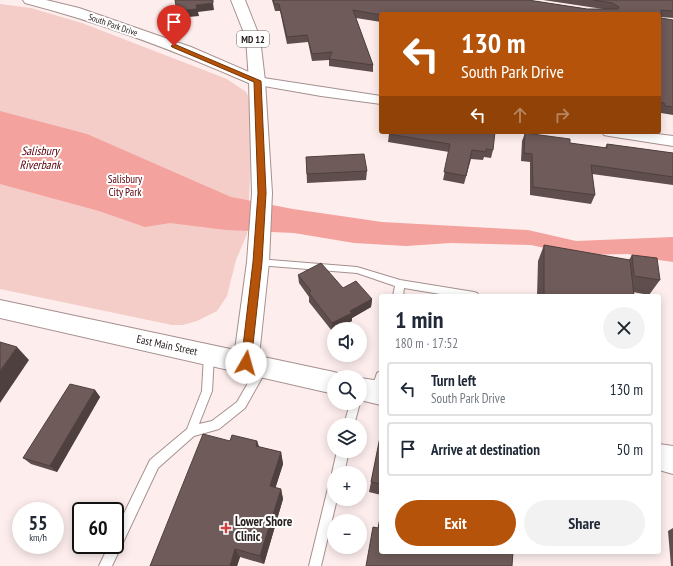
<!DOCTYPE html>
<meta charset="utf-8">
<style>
body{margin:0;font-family:"PT Sans Narrow",sans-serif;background:#f2f2f3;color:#1f2937;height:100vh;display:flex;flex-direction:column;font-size:15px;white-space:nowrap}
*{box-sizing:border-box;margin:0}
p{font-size:13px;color:#747a83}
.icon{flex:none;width:22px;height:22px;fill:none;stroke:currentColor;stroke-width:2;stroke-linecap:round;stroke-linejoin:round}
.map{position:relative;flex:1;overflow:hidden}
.details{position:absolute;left:379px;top:294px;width:282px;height:260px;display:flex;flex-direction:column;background:#fff;border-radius:4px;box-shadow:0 2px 10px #0003}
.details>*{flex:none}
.banner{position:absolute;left:379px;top:12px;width:282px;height:122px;border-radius:4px;box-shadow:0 2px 10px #0003;background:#b45309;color:#fff;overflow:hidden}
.buttons{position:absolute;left:327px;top:322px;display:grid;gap:8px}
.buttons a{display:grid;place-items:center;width:40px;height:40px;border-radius:50%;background:#fff;box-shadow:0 2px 10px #0003;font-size:20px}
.speed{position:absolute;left:12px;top:502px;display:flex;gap:8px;font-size:20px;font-weight:700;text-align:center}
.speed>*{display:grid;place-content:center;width:52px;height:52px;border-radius:50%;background:#fff;box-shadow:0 2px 10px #0003;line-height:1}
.speed small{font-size:10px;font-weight:400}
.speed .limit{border:2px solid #111;border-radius:6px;background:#fff;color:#111}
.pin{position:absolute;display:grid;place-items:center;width:34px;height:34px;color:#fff;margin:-41px -17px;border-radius:50% 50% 50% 0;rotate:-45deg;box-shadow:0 0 4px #0007}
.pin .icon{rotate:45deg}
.me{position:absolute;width:44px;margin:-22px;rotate:7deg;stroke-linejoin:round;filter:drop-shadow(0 0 3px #0008)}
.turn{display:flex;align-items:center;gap:14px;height:84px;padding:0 16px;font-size:18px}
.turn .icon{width:52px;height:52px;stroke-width:2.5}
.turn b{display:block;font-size:28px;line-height:34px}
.lanes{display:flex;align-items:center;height:38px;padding:0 16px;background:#0003;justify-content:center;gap:20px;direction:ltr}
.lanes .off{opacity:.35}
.round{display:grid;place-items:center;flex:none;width:42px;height:42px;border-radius:21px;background:#f2f2f3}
.headline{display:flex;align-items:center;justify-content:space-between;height:68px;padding:0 16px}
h1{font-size:24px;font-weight:700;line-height:30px}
.primary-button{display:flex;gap:8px;margin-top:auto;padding:8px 16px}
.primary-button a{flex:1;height:46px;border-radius:24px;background:#b45309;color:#fff;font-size:16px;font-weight:700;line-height:46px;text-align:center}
.primary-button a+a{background:#f2f2f3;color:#1f2937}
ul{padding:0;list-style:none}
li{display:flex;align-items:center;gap:12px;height:54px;margin:0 8px 6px;padding:0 8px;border:2px solid #e0e1e3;border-radius:4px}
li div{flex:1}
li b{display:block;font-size:15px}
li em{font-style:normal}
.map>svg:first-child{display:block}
.green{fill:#f4ccc8}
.water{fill:#f4a29d}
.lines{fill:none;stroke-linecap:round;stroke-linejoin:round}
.service-casing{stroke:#a6908e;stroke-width:2}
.minor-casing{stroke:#a6908e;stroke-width:2}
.tertiary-casing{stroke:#a6908e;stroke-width:2}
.primary-casing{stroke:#a6908e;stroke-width:2}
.service{fill:#fff;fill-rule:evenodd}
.minor{fill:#fff;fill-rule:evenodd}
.tertiary{fill:#fff;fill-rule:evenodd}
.primary{fill:#fff;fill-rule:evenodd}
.wall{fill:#5f4e4d}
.shaded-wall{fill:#4e403e}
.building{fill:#6f5b59;stroke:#4e403e}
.route{fill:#b45309;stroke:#753606}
.poi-dot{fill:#cf4043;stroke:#fff;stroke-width:1.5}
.labels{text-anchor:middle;stroke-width:4;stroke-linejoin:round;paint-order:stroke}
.far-street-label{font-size:9px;fill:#2a2120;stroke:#fff}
.shield{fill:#fff;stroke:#6a6463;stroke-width:1}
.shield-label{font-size:10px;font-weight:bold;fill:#2a2120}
.park-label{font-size:11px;fill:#5a0009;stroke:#fff}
.street-label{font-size:11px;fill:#2a2120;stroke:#fff}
.water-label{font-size:12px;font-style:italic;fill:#5c000b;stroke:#fff}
.near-poi-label{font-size:13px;font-weight:bold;fill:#2a2120;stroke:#fff;text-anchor:start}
</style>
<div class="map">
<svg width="673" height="566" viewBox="0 0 673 566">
<rect width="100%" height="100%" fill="#fdeeed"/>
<path class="green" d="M 0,4 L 31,8 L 82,23 L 227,79 L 246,92 L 248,96 L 251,111 L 252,142 L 247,234 L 236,260 L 227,296 L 217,311 L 197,321 L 183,325 L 172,325 L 0,289 Z"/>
<path class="water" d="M 0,111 L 87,134 L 231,197 L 293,209 L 382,222 L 528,230 L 576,241 L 673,237 L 673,262 L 645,258 L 628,254 L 576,255 L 531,245 L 451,243 L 406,246 L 354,243 L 294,233 L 226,230 L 170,223 L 145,227 L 99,211 L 0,184 Z"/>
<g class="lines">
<g class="service-casing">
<g id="service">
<path d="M 258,259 L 357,267 L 400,280 L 474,292 L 477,293 L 479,296 L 452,296 L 404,288 L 403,296 L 393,296 L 395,286 L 357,273 L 258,265 L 254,262 Z"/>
<path d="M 209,351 L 213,352 L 214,355 L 212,391 L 199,424 L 212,421 L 237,402 L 259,364 L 263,363 L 267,364 L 268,367 L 245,408 L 219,429 L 194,436 L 158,468 L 112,566 L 99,566 L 109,545 L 115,545 L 115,532 L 150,460 L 187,429 L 202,391 L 204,355 L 205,352 Z"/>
<path d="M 381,371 L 381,395 L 377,397 L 373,395 C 371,389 375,379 377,373 Z"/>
<path d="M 360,402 L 360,403 L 354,425 L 344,425 L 350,403 Z"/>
<path d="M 337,451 L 349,451 L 344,473 L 334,473 L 334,477 L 332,473 Z"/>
<path d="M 334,482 L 334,499 L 337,499 L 321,566 L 309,566 L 328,488 L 330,484 Z"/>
</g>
</g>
<g class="minor-casing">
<g id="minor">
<path d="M 257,77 L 381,96 L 381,104 L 321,96 L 252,84 L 251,81 L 252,78 Z"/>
<path d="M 602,132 L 641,132 L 673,136 L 673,146 L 609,136 L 604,135 Z"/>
</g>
</g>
<g class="tertiary-casing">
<path id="tertiary" d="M 23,0 L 46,0 L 79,8 L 191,47 L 263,78 L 265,81 L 263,84 L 257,86 L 251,84 C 178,52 103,23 25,3 Z"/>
</g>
<g class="primary-casing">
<g id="primary">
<path d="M 231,0 L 245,0 L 260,38 L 265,81 L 272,193 L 269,262 L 259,356 L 334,372 L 343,375 L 344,377 L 334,377 L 334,394 L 0,318 L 0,300 L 235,350 L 247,262 L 252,193 L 249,81 L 246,38 Z"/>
<path d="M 360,378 L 381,381 L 381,405 L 360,400 Z"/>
<path d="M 659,444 L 673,446 L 673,474 L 659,470 Z"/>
</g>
</g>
<use href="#service" class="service"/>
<use href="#minor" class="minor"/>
<use href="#tertiary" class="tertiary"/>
<use href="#primary" class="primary"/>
</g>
<g class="wall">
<path d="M 272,0 L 528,0 L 587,9 L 603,9 L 543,0 L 673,0 L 673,18 L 661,17 L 661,18 L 673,20 L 673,115 L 661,113 L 660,110 L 659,110 L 659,14 L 381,14 L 381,22 L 356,18 L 373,65 L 373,72 L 329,66 L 329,60 L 312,61 L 308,42 L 287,44 L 280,11 L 275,11 Z"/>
<path d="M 525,133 L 570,143 L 605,148 L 607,144 L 673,153 L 673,185 L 592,174 L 595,195 L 591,204 L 530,195 L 530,162 L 521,161 L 522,141 Z"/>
<path d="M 389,134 L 493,150 L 491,158 L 484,157 L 483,160 L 471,159 L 464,184 L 443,180 L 449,152 L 388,142 Z"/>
<path d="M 306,157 L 367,171 L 366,180 L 307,183 Z"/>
<path d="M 544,245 L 629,260 L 632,255 L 660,280 L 649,295 L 633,292 L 634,296 L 537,296 L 538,261 Z"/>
<path d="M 298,275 L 343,288 L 372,299 L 371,307 L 352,318 L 352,321 L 334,329 L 334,330 L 332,331 L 309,302 L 309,297 L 299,283 Z"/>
<path d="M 95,390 L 100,397 L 57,472 L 31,464 L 23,458 Z"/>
<path d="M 381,437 L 381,495 L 369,492 L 371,482 Z"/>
<path d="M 257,441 L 259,447 L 281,452 L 283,464 L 275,488 L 281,489 L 283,499 L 264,564 L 240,557 L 237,566 L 150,566 Z"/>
<path d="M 673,528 L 673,566 L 671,566 L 668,531 Z"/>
</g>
<g class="shaded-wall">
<path d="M 213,3 L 214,10 L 198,12 L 199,16 L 178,18 L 177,11 L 196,5 Z"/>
<path d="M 372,299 L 371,307 L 352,318 L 352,321 L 336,329 L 334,329 L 334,330 L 332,331 L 332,323 L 350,311 Z"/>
<path d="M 17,347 L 29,360 L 0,403 L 0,371 Z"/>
<path d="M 95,390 L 100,397 L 57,472 L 50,466 Z"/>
<path d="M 257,441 L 261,453 L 256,446 Z"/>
<path d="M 281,452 L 283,464 L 273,496 L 270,486 Z"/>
<path d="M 281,489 L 283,499 L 264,564 L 260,556 Z"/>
<path d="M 235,549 L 240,557 L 237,566 L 230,566 Z"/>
</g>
<g class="building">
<path d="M 175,0 L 213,0 L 213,3 L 196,5 L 197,9 L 177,11 Z"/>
<path d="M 273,0 L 528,0 L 587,9 L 618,9 L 619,7 L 612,3 L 593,0 L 673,0 L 673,11 L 661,10 L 661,18 L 673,20 L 673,107 L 665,106 L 664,103 L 659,102 L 659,14 L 381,14 L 381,15 L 353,10 L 373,65 L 329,59 L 332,52 L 312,54 L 307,35 L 287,37 L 279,4 L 274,4 Z"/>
<path d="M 389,132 L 495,132 L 493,150 L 486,149 L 486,152 L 472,150 L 466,176 L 444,172 L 450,144 L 389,134 Z"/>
<path d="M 525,133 L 570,139 L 570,143 L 607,148 L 607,144 L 673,153 L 673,177 L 591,165 L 595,195 L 533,187 L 532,154 L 524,153 Z"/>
<path d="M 364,154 L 367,171 L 307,174 L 306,157 Z"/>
<path d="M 544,245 L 630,260 L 634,296 L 544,296 Z"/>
<path d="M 632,255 L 657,258 L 660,280 L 634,276 Z"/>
<path d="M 321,263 L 343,288 L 356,281 L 372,299 L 350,311 L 352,313 L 332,323 L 309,293 L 311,291 L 298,275 Z"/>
<path d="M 0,342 L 17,347 L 0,371 Z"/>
<path d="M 70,384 L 95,390 L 50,466 L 23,458 Z"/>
<path d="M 203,434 L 230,441 L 232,435 L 257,441 L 256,446 L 281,452 L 270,486 L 281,489 L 260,556 L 235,549 L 230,566 L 150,566 Z"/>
<path d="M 380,437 L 381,437 L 381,484 L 371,482 Z"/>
<path d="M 381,513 L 381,552 L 513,552 L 512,566 L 366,566 L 373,527 L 378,528 Z"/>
</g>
<path class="route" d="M 174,44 L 261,81 L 266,193 L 262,262 L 251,363 L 250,366 L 246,367 L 243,366 L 241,363 L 253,262 L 258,193 L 254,82 L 172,47 L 171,46 Z"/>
<path class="poi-dot" d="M224 522h4v4h4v4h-4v4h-4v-4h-4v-4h4z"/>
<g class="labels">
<g class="far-street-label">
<text transform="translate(113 25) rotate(19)" y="3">South Park Drive</text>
</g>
<rect class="shield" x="237" y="31" width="32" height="16" rx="3"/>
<g class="shield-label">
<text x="253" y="43">MD 12</text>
</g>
<g class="park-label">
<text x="125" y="183">Salisbury<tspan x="125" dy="13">City Park</tspan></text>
</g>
<g class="street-label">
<text transform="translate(167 345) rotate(12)" y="4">East Main Street</text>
</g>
<g class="water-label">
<text x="40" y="155">Salisbury<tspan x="40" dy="14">Riverbank</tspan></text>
</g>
<g class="near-poi-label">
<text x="235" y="526">Lower Shore<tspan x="235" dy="15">Clinic</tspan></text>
</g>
</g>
</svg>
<div class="buttons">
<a><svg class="icon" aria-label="sound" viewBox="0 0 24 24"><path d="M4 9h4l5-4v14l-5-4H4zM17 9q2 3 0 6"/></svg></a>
<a><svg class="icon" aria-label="search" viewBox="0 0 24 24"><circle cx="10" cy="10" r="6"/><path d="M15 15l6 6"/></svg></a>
<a><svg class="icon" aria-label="layers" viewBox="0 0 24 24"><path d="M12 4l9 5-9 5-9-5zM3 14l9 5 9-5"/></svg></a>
<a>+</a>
<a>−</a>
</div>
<div class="speed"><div>55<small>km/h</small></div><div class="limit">60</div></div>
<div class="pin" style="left:174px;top:46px;background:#d93025"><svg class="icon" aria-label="arrive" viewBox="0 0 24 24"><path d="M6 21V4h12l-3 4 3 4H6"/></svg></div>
<svg class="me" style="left:246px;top:363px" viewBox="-20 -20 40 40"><circle r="19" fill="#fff"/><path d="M0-13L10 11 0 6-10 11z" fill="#b45309"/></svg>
<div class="banner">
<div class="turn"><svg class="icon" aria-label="left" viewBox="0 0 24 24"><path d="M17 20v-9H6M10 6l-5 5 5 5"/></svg><div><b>130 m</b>South Park Drive</div></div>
<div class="lanes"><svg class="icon" aria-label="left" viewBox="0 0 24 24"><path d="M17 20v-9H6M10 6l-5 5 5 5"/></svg><svg class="icon off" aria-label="ahead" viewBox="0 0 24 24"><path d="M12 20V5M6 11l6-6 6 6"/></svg><svg class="icon off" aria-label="right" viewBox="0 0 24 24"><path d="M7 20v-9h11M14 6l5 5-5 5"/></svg></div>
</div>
<section class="details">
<div class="headline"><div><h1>1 min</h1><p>180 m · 17:52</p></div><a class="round"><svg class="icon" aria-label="close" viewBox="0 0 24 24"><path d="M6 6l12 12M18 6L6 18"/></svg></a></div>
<ul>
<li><svg class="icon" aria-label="left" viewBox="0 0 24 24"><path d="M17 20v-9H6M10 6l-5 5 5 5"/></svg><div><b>Turn left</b><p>South Park Drive</p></div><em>130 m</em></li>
<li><svg class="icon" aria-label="arrive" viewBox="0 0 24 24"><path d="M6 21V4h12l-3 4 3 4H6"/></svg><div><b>Arrive at destination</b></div><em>50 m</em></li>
</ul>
<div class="primary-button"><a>Exit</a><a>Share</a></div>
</section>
</div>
